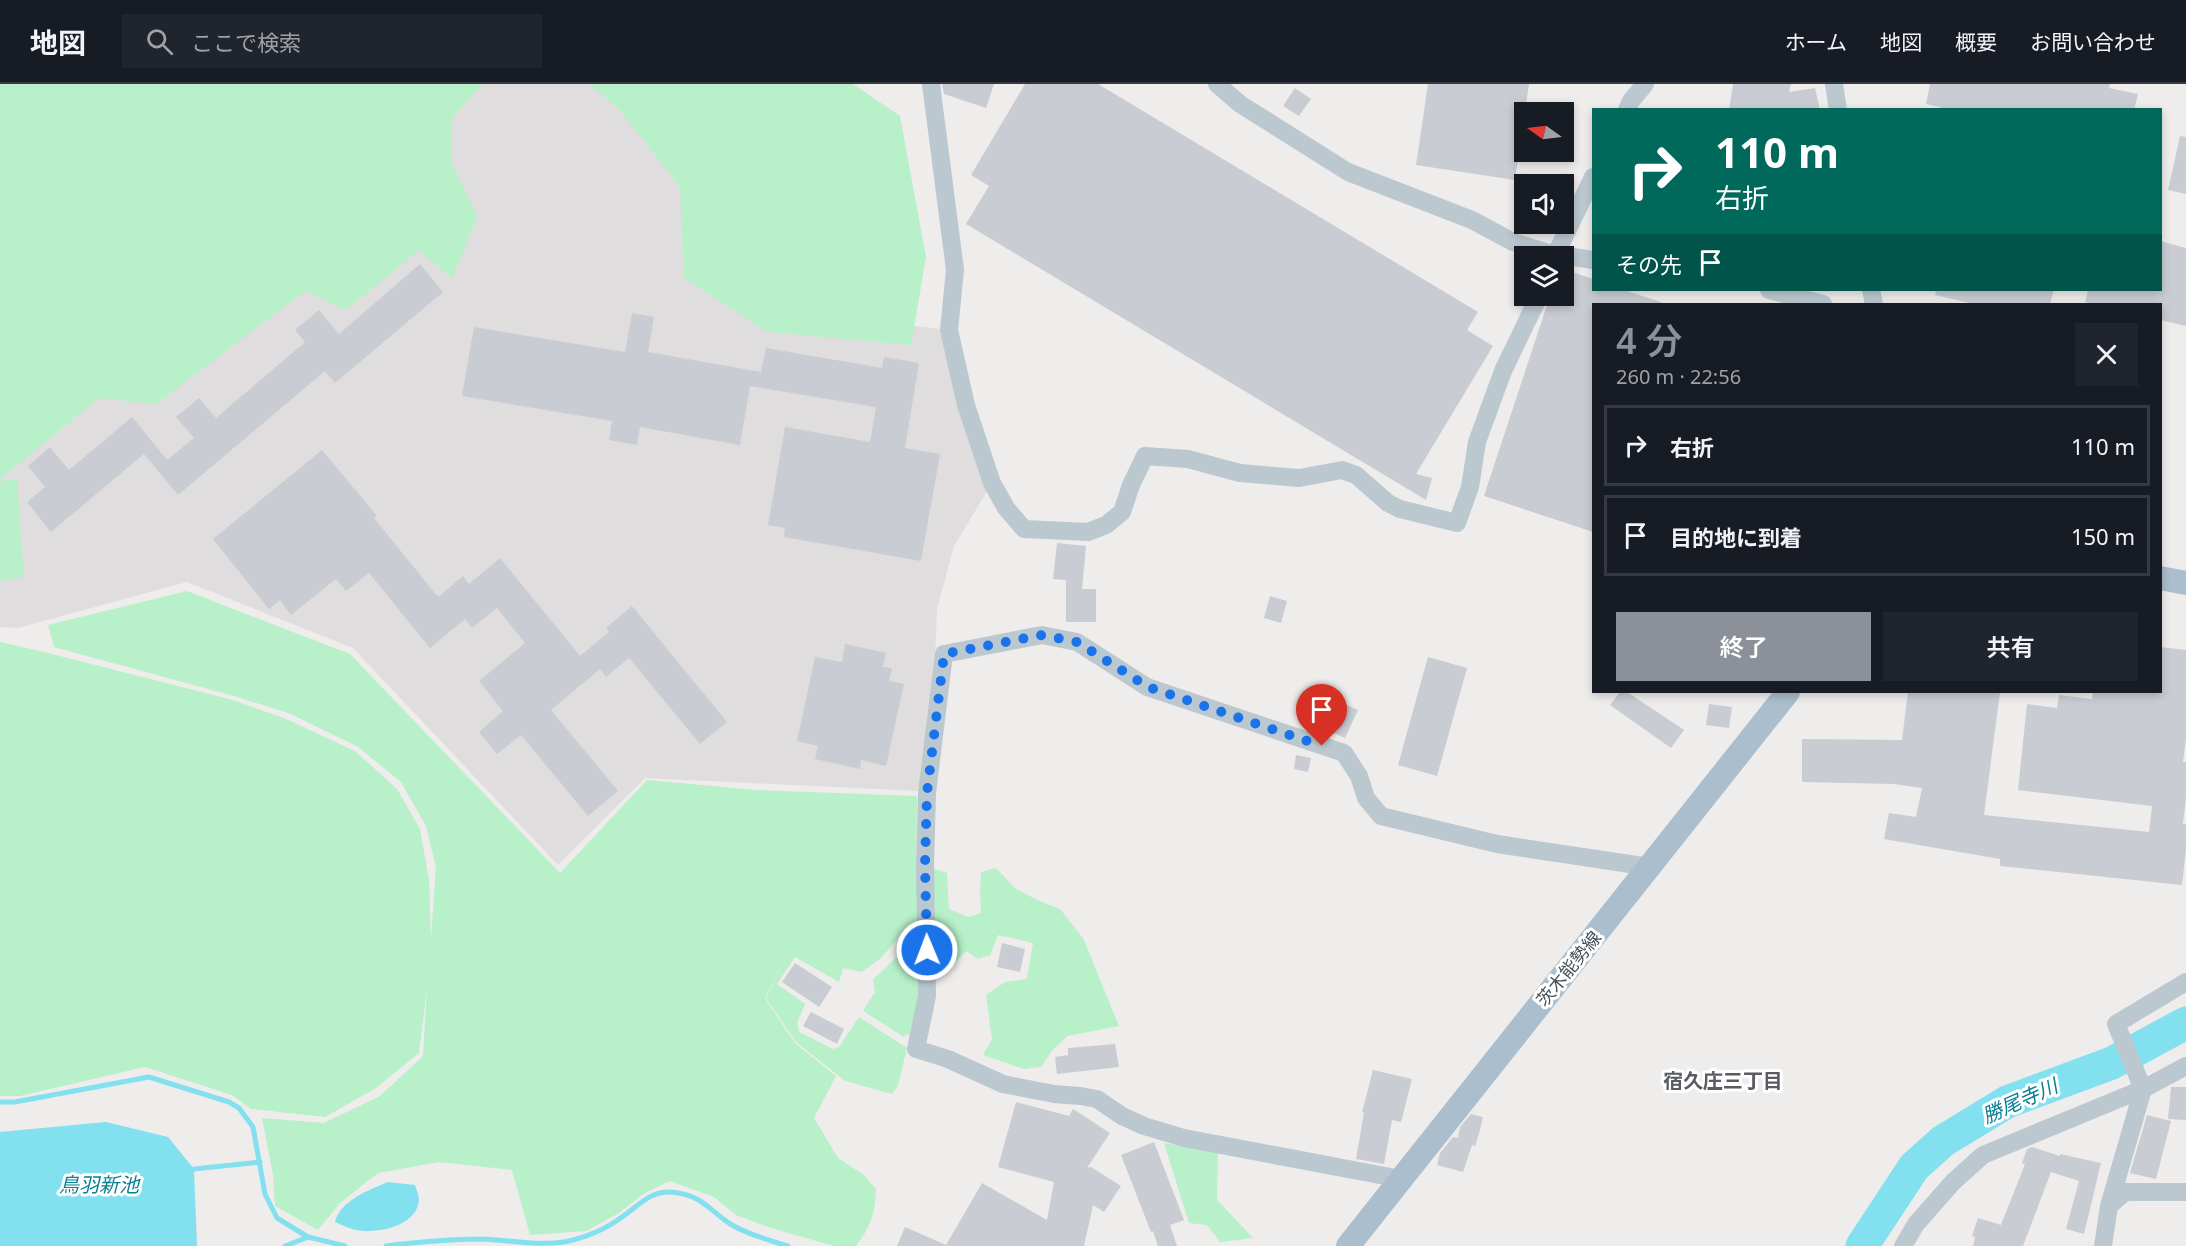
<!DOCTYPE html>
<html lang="ja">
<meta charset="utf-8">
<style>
body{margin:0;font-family:"Noto Sans","Noto Sans JP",sans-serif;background:#20242c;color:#f1f3f6;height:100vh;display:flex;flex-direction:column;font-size:22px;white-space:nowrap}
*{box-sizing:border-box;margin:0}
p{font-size:20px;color:#9ea1a6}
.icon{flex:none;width:33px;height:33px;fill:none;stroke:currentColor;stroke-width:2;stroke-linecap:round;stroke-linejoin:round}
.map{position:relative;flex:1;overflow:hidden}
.drawer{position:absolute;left:1592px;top:219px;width:570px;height:390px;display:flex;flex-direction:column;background:#171b24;border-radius:0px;box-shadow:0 3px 9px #0003}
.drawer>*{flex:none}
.top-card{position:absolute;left:1592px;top:24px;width:570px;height:183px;border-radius:0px;box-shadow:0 3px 9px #0003;background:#00695c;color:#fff;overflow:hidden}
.needle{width:39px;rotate:284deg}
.tools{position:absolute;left:1514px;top:18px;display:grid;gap:12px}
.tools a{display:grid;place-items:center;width:60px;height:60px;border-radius:0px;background:#171b24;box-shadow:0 3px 9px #0003;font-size:30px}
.pin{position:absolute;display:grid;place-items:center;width:51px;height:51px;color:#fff;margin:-62px -26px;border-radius:50% 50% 50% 0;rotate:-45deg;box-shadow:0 0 6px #0007}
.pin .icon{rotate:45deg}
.me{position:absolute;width:66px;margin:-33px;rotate:359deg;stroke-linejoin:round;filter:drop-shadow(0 0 4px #0008)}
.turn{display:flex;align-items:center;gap:21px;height:126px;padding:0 24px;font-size:27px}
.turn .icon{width:78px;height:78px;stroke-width:2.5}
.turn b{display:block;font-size:42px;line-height:51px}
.then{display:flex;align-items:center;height:57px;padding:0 24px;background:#0003;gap:12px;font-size:22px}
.round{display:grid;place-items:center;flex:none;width:63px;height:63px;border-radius:0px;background:#20242c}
.summary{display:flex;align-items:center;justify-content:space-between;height:102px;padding:0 24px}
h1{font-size:36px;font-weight:600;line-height:45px;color:#8c9099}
.cta{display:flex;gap:12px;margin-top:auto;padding:12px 24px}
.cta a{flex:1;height:69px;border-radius:0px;background:#8c9099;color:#fff;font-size:24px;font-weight:600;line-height:69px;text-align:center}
.cta a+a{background:#20242c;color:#f1f3f6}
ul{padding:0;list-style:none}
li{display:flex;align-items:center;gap:18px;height:81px;margin:0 12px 9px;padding:0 12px;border:3px solid #363941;border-radius:0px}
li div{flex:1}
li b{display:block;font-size:22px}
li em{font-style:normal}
header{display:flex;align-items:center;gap:36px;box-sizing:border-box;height:84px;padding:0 30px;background:#171b24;border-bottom:2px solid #363941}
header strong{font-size:28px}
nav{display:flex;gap:33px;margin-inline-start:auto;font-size:21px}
.search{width:420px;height:54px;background:#20242c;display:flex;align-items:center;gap:15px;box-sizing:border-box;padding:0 21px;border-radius:0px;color:#9ea1a6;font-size:22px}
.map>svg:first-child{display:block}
.education{fill:#e0ddde}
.green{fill:#b7f0c9}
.water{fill:#82e0ef}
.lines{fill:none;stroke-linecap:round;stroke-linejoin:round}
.stream{stroke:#82e0ef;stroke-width:5}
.river{stroke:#82e0ef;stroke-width:33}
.building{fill:#c9ccd2}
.minor{stroke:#bcc8d0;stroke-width:18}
.major{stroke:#aabecd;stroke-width:24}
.minor-bridge{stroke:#bcc8d0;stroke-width:18}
.route{stroke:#1a73e8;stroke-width:10;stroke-dasharray:0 18}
.labels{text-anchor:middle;stroke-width:6;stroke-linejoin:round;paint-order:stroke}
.street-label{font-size:18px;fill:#44515a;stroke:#fff}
.neighbourhood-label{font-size:20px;font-weight:bold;fill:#595d62;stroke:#fff}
.water-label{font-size:20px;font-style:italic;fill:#088094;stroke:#fff}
</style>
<header>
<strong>地図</strong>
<div class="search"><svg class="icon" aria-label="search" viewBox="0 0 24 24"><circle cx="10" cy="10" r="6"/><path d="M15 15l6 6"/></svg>ここで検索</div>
<nav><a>ホーム</a><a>地図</a><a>概要</a><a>お問い合わせ</a></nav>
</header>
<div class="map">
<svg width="2186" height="1162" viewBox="0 0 2186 1162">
<rect width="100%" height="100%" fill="#efecec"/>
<path class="education" d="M 457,0 L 614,0 L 734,72 L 755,223 L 949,246 L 992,399 L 954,462 L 937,525 L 935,576 L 919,707 L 645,694 L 558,781 L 353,564 L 187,498 L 18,544 L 0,543 L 0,344 Z"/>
<g class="green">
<path d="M 0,0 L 483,0 L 452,34 L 451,77 L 477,133 L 452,194 L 419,166 L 346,226 L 305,207 L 156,320 L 99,314 L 0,395 Z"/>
<path d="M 589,0 L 853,0 L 900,32 L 926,173 L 911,261 L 768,248 L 684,194 L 680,103 L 619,25 Z"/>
<path d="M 17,395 L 24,493 L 0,497 L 0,397 Z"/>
<path d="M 187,507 L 350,570 L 560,789 L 647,696 L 756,706 L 917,712 L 916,780 L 919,838 L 908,843 L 881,874 L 862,888 L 843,884 L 839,898 L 795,873 L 777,900 L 805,920 L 797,939 L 799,948 L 833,965 L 839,963 L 859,933 L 907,964 L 898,1001 L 892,1010 L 845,997 L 796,958 L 766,914 L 783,881 L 765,914 L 795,959 L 836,992 L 814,1034 L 838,1074 L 864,1091 L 876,1105 C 875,1130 871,1142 856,1162 L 834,1162 L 771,1144 L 736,1131 L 714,1113 L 670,1097 L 643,1110 L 619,1129 L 586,1147 L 530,1151 L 512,1086 L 439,1078 L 378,1089 L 340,1119 L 318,1146 L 275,1122 L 273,1091 L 262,1034 L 324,1039 L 380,1012 L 423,972 L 427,903 L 419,969 L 376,1004 L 325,1033 L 251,1025 L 232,1011 L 145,983 L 20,1012 L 0,1012 L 0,558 L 48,569 L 233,616 L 286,635 L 355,667 L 397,705 L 420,745 L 429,796 L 431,855 L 436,783 L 426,742 L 401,698 L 358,663 L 291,630 L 234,612 L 54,563 L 48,541 Z"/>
<path d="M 932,784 L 947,789 L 949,825 L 968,833 L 981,829 L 980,812 L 981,788 L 996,784 L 1015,804 L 1037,816 L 1060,825 L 1083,854 L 1119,942 L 1067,952 L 1051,968 L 1041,983 L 1024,985 L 983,971 L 992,955 L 986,911 L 1005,898 L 1027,895 L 1033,859 L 998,851 L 990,871 L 978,875 L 966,867 L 947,887 L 935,890 Z"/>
<path d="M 919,858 L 919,913 L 910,951 L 906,950 L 904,953 L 863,927 L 875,908 L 873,895 C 889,883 900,865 919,858 Z"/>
<path d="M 1164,1059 L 1218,1068 L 1217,1116 L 1253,1154 L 1220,1158 L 1207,1141 L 1189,1139 Z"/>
</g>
<g class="water">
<path d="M 106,1038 L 168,1053 L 194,1085 L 197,1162 L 0,1162 L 0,1048 Z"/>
<path d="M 388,1098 L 415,1101 C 416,1105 419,1111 419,1115 C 418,1142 378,1150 357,1146 C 350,1145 342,1141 335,1138 C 341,1116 369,1106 388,1098 Z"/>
</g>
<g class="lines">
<g class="stream">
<path d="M 0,1018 L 15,1018 L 149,993 L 229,1018 L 239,1024 L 253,1043 L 265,1110 L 277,1134 L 308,1153 L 345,1162"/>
<path d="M 194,1085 L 260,1078"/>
<path d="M 285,1162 L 308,1153"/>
<path d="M 386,1162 C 418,1158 450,1155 482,1155 C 508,1156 537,1162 564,1158 C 584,1154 606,1145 622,1133 C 641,1120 652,1104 678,1109 C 704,1113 712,1129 732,1141 C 749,1151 769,1156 788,1162"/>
</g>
<path class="river" d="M 1862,1162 L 1914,1083 L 1943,1057 L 2007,1018 L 2112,979 L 2186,939"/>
</g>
<g class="building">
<path d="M 942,0 L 994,0 L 986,24 L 944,10 Z"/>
<path d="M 1025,0 L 1098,0 L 1478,228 L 1467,246 L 1493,262 L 1416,390 L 1432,394 L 1426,416 L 966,140 L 989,102 L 971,91 Z"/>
<path d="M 1428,0 L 1529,0 L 1515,96 L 1416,81 Z"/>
<path d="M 1733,0 L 1791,0 L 1789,8 L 1815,4 L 1820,26 L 1729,26 Z"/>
<path d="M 1930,0 L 2110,0 L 2109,4 L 2138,10 L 2134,26 L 1940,26 L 1940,23 L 1926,20 Z"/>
<path d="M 1295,4 L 1311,15 L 1299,32 L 1283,22 Z"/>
<path d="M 2180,52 L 2186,53 L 2186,110 L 2168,106 Z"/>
<path d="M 2160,157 L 2186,164 L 2186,242 L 2160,236 L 2160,220 L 2095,220 L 2085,218 L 2088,206 L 2160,206 Z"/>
<path d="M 420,180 L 443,208 L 335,299 L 325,287 L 178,411 L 144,370 L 51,448 L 27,418 L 45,403 L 28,382 L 50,363 L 69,386 L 132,333 L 167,376 L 194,354 L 176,333 L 199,314 L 216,334 L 305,258 L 295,246 L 319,226 L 339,250 Z"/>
<path d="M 1563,185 L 1593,195 L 1593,206 L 1624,206 L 1661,218 L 1660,220 L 1593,220 L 1593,448 L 1484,412 L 1550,212 L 1563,212 Z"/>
<path d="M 1936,206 L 2054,206 L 2050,220 L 1974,220 L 1935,211 Z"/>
<path d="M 632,229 L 654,233 L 648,268 L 761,288 L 766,264 L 882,284 L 884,273 L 919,279 L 905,364 L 940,370 L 921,477 L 784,453 L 785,444 L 768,441 L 785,343 L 870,358 L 876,323 L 750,302 L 740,361 L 640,343 L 637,361 L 609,356 L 612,337 L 462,312 L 474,243 L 625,268 Z"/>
<path d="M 322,366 L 377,432 L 374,434 L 438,513 L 463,492 L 469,500 L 500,474 L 580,572 L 609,548 L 606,544 L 632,522 L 727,638 L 700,660 L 629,574 L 606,593 L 600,585 L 551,626 L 618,707 L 588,732 L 521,651 L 497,670 L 479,648 L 503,627 L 479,597 L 525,559 L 497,524 L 472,544 L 465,535 L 430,564 L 369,489 L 346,507 L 336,495 L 291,531 L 280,516 L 269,525 L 213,455 Z"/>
<path d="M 1057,459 L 1086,462 L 1082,505 L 1096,505 L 1096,538 L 1066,538 L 1066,496 L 1053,495 Z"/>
<path d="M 1270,512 L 1287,517 L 1281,539 L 1264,534 Z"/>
<path d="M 845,560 L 886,569 L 883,583 L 892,584 L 889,597 L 904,600 L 886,682 L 861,676 L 860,685 L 815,675 L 818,662 L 797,657 L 815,573 L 842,578 Z"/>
<path d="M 2160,563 L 2186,566 L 2186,654 L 2183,678 L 2186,678 L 2186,713 L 2183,740 L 2186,740 L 2186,765 L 2182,801 L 2000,782 L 2000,775 L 1884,755 L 1889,729 L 1916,733 L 1922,704 L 1894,700 L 1802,698 L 1802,655 L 1902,656 L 1908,608 L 2000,608 L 1984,731 L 2149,748 L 2152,722 L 2018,706 L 2027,620 L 2057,624 L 2059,611 L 2092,615 L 2093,608 L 2160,608 Z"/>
<path d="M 1428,573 L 1467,584 L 1437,692 L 1398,681 Z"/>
<path d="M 1620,608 L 1627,608 L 1684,646 L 1671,664 L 1610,621 Z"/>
<path d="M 1333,615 L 1358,626 L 1345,654 L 1320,643 Z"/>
<path d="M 1709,620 L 1732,623 L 1729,644 L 1706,641 Z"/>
<path d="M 1296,671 L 1311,674 L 1308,688 L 1294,685 Z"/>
<path d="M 1002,859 L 1025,865 L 1020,888 L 997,883 Z"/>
<path d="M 795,879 L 832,903 L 819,923 L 782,898 Z"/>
<path d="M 811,928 L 844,945 L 837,960 L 803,942 Z"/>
<path d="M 1115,960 L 1119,983 L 1057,990 L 1055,973 L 1068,971 L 1068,964 Z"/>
<path d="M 1373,986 L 1412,995 L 1401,1038 L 1392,1036 L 1384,1080 L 1356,1075 L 1364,1029 L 1362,1028 Z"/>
<path d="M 2171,1003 L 2186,1003 L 2186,1036 L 2168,1035 Z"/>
<path d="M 1016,1018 L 1069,1032 L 1073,1025 L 1110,1049 L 1087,1084 L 1091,1083 L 1121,1102 L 1104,1128 L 1093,1121 L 1084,1162 L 897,1162 L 905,1143 L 946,1161 L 982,1099 L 1047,1136 L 1054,1098 L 998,1083 Z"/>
<path d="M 1471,1030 L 1483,1033 L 1479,1050 L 1475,1062 L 1472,1061 L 1463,1088 L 1437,1081 L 1440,1069 L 1453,1053 L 1458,1054 L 1460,1043 Z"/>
<path d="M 2147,1031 L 2171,1037 L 2156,1095 L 2130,1089 Z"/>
<path d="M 1154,1058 L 1184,1136 L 1170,1141 L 1177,1162 L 1158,1162 L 1153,1147 L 1151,1148 L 1121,1071 Z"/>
<path d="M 2032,1063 L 2060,1072 L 2060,1070 L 2101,1079 L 2084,1150 L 2066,1145 L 2079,1097 L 2051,1088 L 2023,1162 L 1973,1162 L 1975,1153 L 1972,1152 L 1978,1134 L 2001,1141 L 2025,1080 L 2022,1079 L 2027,1065 Z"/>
</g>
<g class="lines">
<g class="minor">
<path d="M 931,0 L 955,186 L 949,246 L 966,321 L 992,399 L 1006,424 L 1024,445 L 1088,448 L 1106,441 L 1122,428 L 1131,401 L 1145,372 L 1188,375 L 1240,389 L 1299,394 L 1342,386 L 1356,391 L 1388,419 L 1400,425 L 1457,439 L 1470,403 L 1477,358 L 1503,287 L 1539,212"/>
<path d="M 1217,0 L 1240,20 L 1348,88 L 1472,136 L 1513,158 L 1552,170"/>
<path d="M 1834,0 L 1838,26"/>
<path d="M 1627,26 L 1631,17 L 1645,0"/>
<path d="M 1555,172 L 1593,93"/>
<path d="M 1573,173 L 1593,176"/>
<path d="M 1769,206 L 1823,220"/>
<path d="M 1871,206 L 1874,220"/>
<path d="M 1401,1095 L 1184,1054 L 1144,1042 L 1122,1032 L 1097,1015 L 1080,1012 L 1054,1010 L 1003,1000 L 948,975 L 916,965 L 927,912 L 925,781 L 927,709 L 944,570 L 1042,551 L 1077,558 L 1147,603 L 1344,669 L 1359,692 L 1366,714 L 1381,732 L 1497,760 L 1650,783"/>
<path d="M 2109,1122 L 2143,1005 L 2116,940 L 2186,898"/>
<path d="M 1903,1162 L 1916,1140 L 1953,1098 L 1983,1071 L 2143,1005 L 2186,982"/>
<path d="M 2103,1162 L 2109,1122 L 2125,1108 L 2186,1108"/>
</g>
<g class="major">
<path d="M 2160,494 L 2186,499"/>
<path d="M 1348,1162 L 1788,608"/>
</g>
<path class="minor-bridge" d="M 1552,170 L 1573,173"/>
</g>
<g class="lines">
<path class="route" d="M 927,866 L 925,781 L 927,709 L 944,570 L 1042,551 L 1077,558 L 1148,603 L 1322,662"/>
</g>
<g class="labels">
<g class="street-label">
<text transform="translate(1569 885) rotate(-51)" y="6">茨木能勢線</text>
</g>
<g class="neighbourhood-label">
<text x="1723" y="1004">宿久庄三丁目</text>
</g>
<g class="water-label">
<text transform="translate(2020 1017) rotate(-24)" y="7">勝尾寺川</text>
<text x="99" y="1108">鳥羽新池</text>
</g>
</g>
</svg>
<div class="tools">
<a><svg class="needle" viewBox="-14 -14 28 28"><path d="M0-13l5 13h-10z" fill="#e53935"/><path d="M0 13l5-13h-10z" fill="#9ea1a6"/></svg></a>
<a><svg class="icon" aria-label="sound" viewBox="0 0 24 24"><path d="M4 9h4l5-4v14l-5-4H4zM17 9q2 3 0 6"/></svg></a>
<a><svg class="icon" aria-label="layers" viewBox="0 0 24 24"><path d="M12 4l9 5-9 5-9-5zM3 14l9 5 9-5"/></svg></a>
</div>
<div class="pin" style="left:1322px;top:662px;background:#d93025"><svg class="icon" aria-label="arrive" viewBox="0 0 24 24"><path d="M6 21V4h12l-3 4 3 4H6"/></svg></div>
<svg class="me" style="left:927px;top:866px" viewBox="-20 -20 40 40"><circle r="17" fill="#1a73e8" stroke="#fff" stroke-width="3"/><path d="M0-11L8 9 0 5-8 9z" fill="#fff"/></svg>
<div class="top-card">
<div class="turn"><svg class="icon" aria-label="right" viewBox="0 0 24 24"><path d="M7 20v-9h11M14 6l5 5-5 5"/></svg><div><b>110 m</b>右折</div></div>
<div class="then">その先<svg class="icon" aria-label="arrive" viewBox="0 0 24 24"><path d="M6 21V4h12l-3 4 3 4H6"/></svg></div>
</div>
<section class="drawer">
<div class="summary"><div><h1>4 分</h1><p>260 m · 22:56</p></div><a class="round"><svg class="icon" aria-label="close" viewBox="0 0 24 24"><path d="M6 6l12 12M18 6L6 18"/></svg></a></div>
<ul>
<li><svg class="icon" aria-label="right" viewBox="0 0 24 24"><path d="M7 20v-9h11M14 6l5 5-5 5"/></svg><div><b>右折</b></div><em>110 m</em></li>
<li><svg class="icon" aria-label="arrive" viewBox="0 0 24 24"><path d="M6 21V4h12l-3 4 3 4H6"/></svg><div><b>目的地に到着</b></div><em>150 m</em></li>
</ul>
<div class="cta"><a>終了</a><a>共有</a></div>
</section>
</div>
